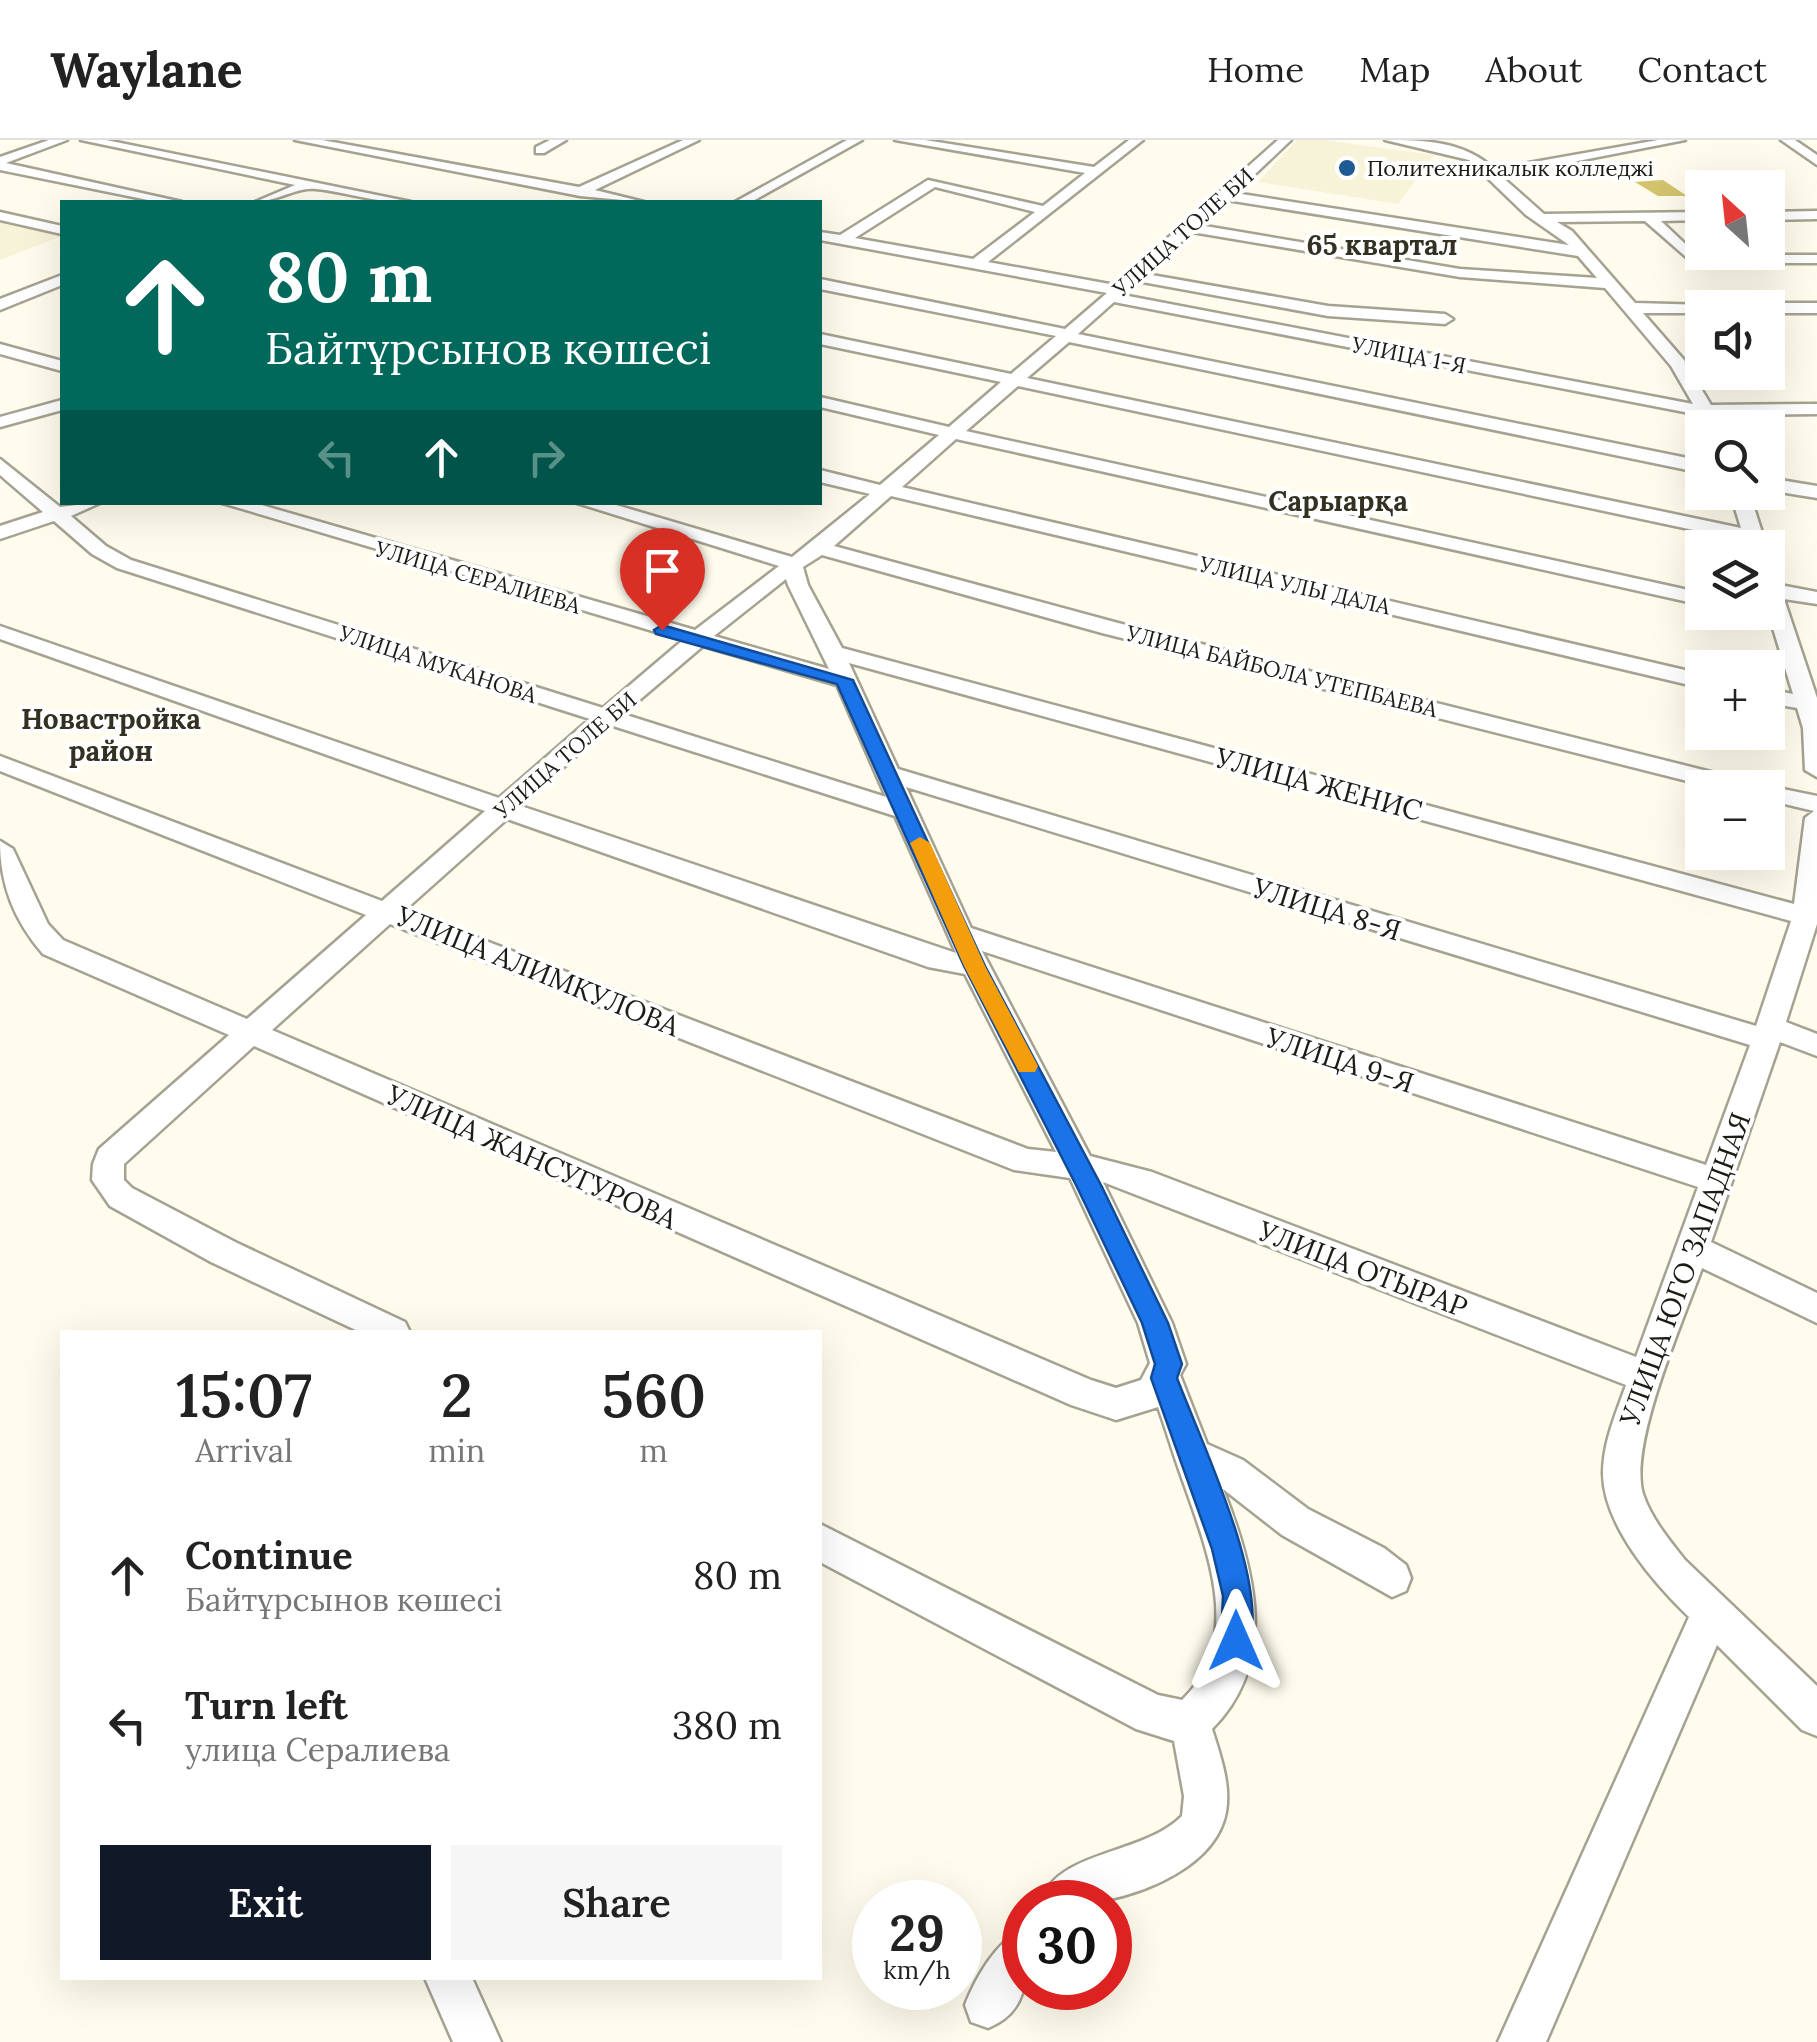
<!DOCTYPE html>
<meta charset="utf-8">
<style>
body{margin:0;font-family:Lora,serif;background:#f6f6f6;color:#222;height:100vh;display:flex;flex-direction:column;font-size:38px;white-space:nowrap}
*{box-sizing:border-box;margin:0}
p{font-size:32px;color:#767676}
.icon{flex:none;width:55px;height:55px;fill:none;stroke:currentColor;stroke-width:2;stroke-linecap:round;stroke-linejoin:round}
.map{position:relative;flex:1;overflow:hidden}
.drawer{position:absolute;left:60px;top:1190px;width:762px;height:650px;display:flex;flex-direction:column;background:#fff;border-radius:0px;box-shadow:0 10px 40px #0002}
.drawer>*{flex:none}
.top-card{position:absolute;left:60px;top:60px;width:762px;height:305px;border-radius:0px;box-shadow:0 10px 40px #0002;background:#00695c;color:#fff;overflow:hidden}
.needle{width:65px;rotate:333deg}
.fabs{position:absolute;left:1685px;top:30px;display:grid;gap:20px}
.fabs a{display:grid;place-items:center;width:100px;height:100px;border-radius:0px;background:#fff;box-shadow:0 10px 40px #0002;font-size:50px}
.speed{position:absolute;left:852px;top:1740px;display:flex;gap:20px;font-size:50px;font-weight:700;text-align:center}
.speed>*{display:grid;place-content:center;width:130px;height:130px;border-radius:50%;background:#fff;box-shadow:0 10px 40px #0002;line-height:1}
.speed small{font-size:25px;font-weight:400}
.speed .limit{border:15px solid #d22;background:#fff;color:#111}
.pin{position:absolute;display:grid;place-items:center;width:85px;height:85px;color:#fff;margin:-102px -42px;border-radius:50% 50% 50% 0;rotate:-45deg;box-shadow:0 0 10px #0007}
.pin .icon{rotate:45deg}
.me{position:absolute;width:110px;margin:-55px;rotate:0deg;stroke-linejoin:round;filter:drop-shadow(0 0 8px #0008)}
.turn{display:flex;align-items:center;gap:35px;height:210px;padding:0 40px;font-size:45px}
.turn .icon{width:130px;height:130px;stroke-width:2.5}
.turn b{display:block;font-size:70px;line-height:85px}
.lanes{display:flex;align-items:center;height:95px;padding:0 40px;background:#0003;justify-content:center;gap:50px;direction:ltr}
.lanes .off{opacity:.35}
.eta{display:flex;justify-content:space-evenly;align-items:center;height:170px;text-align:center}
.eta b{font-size:60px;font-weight:600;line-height:70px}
.action{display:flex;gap:20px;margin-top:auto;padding:20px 40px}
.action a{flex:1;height:115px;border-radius:0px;background:#111827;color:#fff;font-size:40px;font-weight:600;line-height:115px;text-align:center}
.action a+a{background:#f6f6f6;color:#222}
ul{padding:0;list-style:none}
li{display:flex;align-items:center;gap:30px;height:150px;padding:0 40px}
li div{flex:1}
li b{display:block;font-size:38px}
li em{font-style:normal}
header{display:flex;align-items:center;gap:60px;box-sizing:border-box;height:140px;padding:0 50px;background:#fff;border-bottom:2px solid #e0e0e0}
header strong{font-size:48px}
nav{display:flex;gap:55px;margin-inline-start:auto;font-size:35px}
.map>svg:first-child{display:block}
.built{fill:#f7f3d9}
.building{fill:#d3c36c}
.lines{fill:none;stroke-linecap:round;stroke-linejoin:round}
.minor-casing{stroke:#a5a291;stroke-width:5}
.minor{fill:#fff;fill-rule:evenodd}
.route{fill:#1a73e8;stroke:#114b97;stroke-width:2.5}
.slow{fill:#f59e0b}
.poi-dot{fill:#1e5b92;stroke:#fff;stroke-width:4}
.labels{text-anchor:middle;stroke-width:8;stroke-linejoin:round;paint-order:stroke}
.far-poi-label{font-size:22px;fill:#1c1b15;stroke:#fff;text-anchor:start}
.far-street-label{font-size:22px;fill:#1c1b15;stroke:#fff}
.far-quarter-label{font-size:28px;font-weight:bold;fill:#343123;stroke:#fff}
.street-label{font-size:28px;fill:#1c1b15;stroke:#fff}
</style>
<header>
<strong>Waylane</strong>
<nav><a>Home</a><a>Map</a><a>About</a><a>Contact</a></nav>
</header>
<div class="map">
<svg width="1817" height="1902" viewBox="0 0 1817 1902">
<rect width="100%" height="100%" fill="#fffced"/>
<g class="built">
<path d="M 1297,0 L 1324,0 L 1434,15 L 1398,64 L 1258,42 Z"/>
<path d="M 0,80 L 62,95 L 62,96 L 0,120 Z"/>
</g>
<path class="building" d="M 1663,40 L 1687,56 L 1658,56 L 1635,42 Z"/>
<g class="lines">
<g class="minor-casing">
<g id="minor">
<path d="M 49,0 L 67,0 L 6,23 L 182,62 L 158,62 L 0,30 L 0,17 Z"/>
<path d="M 81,0 L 106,0 L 411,62 C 378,64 348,52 316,49 C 296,47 276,62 255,62 L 295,45 Z"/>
<path d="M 295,0 L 322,0 L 579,47 L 683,0 L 699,0 L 595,50 L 644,62 L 580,56 Z"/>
<path d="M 550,0 L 566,0 L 544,13 L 536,13 L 536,7 Z"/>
<path d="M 847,0 L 862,0 L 751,62 L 735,62 Z"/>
<path d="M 895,0 L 925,0 L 1094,27 L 1129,0 L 1143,0 L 988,122 L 1115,145 L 1278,0 L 1291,0 L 1235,53 L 1569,105 L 1526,75 L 1469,20 L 1385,0 C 1424,0 1464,1 1494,29 L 1658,0 L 1685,0 L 1501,36 L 1544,74 L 1702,72 L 1702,80 L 1661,81 L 1697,115 L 1817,115 L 1817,123 L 1693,123 L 1645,81 L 1557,82 L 1572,91 L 1635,163 L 1708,165 L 1709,168 L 1702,168 L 1702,173 L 1643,173 L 1684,220 L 1711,265 L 1817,264 L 1817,274 L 1717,275 L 1722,283 L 1716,288 L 1707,287 L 1700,275 L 1114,162 L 1078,194 L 1702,321 L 1702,333 L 1069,202 L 1027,238 L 1741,388 L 1730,352 L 1749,352 L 1767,408 L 1747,408 L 1745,401 L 1018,246 L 966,291 L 1702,453 L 1702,465 L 956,299 L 902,347 L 1702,534 L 1702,548 L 891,356 L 834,406 L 1118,483 L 1755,643 L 1758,648 L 1715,648 L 1102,493 L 822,415 L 803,427 L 808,445 L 842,508 L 1794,764 L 1805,678 L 1814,671 L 1768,660 L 1768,648 L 1760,648 L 1768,646 L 1817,656 L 1817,784 L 1786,882 L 1817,894 L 1817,916 L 1780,902 L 1711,1102 L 1817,1153 L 1817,1183 L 1702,1128 C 1684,1179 1628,1305 1643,1354 C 1651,1378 1669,1400 1685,1420 L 1817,1546 L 1817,1596 L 1802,1590 L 1717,1505 L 1546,1902 L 1498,1902 L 1689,1477 C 1654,1443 1604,1386 1603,1334 C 1603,1302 1616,1274 1626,1245 L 1103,1042 L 1172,1183 L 1186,1224 L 1180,1235 L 1207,1304 L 1243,1320 L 1308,1369 L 1384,1408 L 1406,1425 L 1411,1438 L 1406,1451 L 1392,1457 L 1282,1395 L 1223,1349 C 1254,1427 1280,1521 1212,1589 C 1220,1615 1231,1644 1226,1672 C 1216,1726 1143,1755 1094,1762 C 1077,1765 1057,1762 1040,1762 C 1059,1709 1142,1716 1182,1676 L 1184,1656 L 1174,1601 L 1136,1589 L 820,1422 L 820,1384 L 1158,1555 L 1182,1560 C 1245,1500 1207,1410 1183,1341 C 1174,1317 1167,1292 1158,1267 L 1116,1280 L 1071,1265 L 254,906 L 124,1024 L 124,1040 L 132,1048 L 235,1102 L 405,1182 L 410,1192 L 360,1192 L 211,1122 L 110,1066 L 92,1040 L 93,1024 L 99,1009 L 229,895 L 43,814 C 14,780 0,745 0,701 L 13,709 L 48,784 L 63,800 L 247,879 L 366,775 L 0,631 L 0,616 L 382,761 L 485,671 L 0,499 L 0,486 L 499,658 L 590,579 L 117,428 L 92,414 L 54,381 L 0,399 L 0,386 L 43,372 L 0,335 L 0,319 L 60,367 L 102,362 L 71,376 L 106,406 L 131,420 L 603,568 L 683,500 L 219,362 L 251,362 L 695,490 L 779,426 L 574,362 L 606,362 L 792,417 L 870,354 L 820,342 L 820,330 L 880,345 L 939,295 L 820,267 L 820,257 L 949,287 L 1001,242 L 820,204 L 820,194 L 1011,234 L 1056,196 L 820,149 L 820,139 L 1065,189 L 1107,153 L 820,100 L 820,92 L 840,95 L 928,40 L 1043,66 L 1085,33 ZM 935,47 L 1035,72 L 973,119 L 855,98 ZM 1227,60 L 1578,116 L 1597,138 L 1460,129 L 1199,85 ZM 1192,92 L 1460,137 L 1605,148 L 1671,226 L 1693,264 L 1123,155 L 1137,141 L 1328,176 L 1445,184 L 1453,179 L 1445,174 L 1328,166 L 1146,134 ZM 786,439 L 788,445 L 829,529 L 714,496 ZM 703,506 L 837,545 L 886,657 L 623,574 ZM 849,523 L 1791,781 L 1756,886 L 898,629 ZM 610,585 L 895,676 L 956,813 L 521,666 ZM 906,647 L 1750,905 L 1706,1025 L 971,788 ZM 507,679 L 928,827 L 965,834 L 1056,1012 L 1028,1009 L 405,770 ZM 390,784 L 1014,1030 L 1070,1038 L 1138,1183 L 1150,1223 L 1141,1240 L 1116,1248 L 1091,1240 L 272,890 ZM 982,811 L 1698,1047 L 1636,1217 L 1152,1032 L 1090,1016 Z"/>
<path d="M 1781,0 L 1795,0 L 1817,15 L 1817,25 Z"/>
<path d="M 1817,71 L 1817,79 L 1768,80 L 1768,72 Z"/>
<path d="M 0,72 L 62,86 L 62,94 L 0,80 Z"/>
<path d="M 62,135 L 62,145 L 0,170 L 0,159 Z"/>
<path d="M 1768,163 L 1817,163 L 1817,173 L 1768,173 L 1768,168 L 1761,168 Z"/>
<path d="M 0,204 L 62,221 L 62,231 L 0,214 Z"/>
<path d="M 62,260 L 62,270 L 0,287 L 0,277 Z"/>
<path d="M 1768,338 L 1817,346 L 1817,358 L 1768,350 Z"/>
<path d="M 1768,434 L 1775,436 L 1780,445 L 1817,452 L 1817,464 L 1784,459 L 1817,558 L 1817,637 L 1805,630 L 1803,588 L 1797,568 L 1768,563 L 1768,549 L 1793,554 L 1768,472 Z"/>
<path d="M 1025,1788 C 1025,1830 1034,1869 988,1888 L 971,1882 L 965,1865 C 976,1837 997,1800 1025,1788 Z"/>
<path d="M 425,1838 L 472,1838 L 501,1902 L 453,1902 Z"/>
</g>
</g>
<use href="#minor" class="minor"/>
</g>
<path class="route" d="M 662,485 L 853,540 L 985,826 L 1102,1047 L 1168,1183 L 1182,1224 L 1177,1238 C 1201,1302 1273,1449 1247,1511 L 1236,1516 L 1225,1511 L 1221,1501 L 1223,1456 L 1212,1409 L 1151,1238 L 1155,1224 L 1142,1183 L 1077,1047 L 964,826 L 837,544 L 656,494 L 654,490 Z"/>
<path class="slow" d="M 920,697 L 930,703 L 985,826 L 1038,926 L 1035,932 L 1019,932 L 964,826 L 910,703 Z"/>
<circle class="poi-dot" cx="1347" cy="28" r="10"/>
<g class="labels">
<g class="far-poi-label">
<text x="1367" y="36">Политехникалык колледжі</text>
</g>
<g class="far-street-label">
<text transform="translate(1183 92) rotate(-42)" y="8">УЛИЦА ТОЛЕ БИ</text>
<text transform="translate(1409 215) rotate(11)" y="8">УЛИЦА 1-Я</text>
<text transform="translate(478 437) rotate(16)" y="8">УЛИЦА СЕРАЛИЕВА</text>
<text transform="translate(1295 445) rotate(13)" y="8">УЛИЦА УЛЫ ДАЛА</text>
<text transform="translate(438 524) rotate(18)" y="8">УЛИЦА МУКАНОВА</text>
<text transform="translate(1282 531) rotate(14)" y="8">УЛИЦА БАЙБОЛА УТЕПБАЕВА</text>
<text transform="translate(565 615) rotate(-41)" y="8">УЛИЦА ТОЛЕ БИ</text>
</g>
<g class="far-quarter-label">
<text x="1382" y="115">65 квартал</text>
<text x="1338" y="371">Сарыарқа</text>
<text x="111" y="589">Новастройка<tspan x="111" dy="32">район</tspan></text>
</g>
<g class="street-label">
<text transform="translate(1319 644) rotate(15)" y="10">УЛИЦА ЖЕНИС</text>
<text transform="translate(1327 769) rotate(17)" y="10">УЛИЦА 8-Я</text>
<text transform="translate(538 831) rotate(22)" y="10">УЛИЦА АЛИМКУЛОВА</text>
<text transform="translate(1340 920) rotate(18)" y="10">УЛИЦА 9-Я</text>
<text transform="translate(532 1017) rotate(24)" y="10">УЛИЦА ЖАНСУГУРОВА</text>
<text transform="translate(1363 1129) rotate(21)" y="10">УЛИЦА ОТЫРАР</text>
<text transform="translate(1685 1129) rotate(-70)" y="10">УЛИЦА ЮГО ЗАПАДНАЯ</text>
</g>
</g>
</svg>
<div class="fabs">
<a><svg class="needle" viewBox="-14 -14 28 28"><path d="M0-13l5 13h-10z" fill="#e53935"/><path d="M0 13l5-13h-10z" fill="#767676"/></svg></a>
<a><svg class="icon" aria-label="sound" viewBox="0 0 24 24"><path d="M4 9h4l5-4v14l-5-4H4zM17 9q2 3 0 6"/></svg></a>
<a><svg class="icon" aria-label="search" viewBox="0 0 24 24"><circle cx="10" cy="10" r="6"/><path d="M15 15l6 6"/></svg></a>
<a><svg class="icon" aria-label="layers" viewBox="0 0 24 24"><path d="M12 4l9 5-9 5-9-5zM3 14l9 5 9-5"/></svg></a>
<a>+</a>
<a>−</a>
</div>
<div class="speed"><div>29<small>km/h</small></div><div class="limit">30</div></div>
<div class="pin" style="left:662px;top:490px;background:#d93025"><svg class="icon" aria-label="arrive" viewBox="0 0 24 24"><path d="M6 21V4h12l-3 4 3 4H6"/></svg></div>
<svg class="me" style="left:1236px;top:1501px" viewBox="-20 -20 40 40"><path d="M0-17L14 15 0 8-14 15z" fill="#1a73e8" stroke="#fff" stroke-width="4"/></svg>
<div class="top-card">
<div class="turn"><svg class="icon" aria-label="ahead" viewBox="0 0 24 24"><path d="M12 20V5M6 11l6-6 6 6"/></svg><div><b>80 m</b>Байтұрсынов көшесі</div></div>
<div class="lanes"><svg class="icon off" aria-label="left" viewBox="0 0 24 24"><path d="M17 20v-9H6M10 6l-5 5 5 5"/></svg><svg class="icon" aria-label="ahead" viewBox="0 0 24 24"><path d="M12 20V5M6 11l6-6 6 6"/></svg><svg class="icon off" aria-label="right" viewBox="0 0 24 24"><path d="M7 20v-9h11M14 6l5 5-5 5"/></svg></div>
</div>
<section class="drawer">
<div class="eta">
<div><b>15:07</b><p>Arrival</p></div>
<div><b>2</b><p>min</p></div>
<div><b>560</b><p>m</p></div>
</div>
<ul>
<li><svg class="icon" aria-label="ahead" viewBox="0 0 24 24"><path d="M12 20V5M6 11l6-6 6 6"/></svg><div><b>Continue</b><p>Байтұрсынов көшесі</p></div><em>80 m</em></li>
<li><svg class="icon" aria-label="left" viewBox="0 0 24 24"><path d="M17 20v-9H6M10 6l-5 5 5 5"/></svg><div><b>Turn left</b><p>улица Сералиева</p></div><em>380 m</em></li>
</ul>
<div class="action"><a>Exit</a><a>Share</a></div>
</section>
</div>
